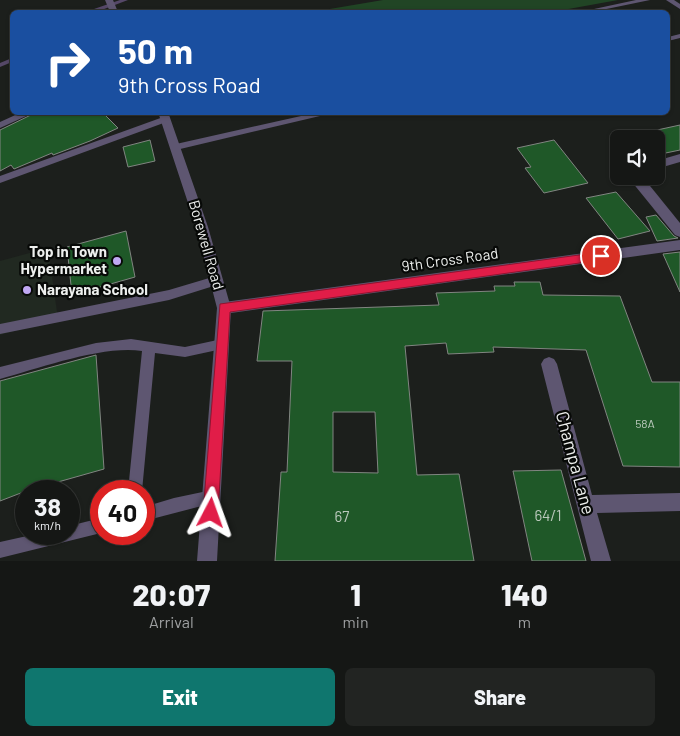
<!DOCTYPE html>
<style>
body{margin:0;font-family:Barlow,sans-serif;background:#222422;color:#f1f3f6;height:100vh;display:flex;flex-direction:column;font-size:19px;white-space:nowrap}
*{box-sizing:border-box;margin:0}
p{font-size:16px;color:#9d9fa0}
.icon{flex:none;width:28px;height:28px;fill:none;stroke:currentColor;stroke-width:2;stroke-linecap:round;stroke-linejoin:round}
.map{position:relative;height:561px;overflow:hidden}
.sheet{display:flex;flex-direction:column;background:#151715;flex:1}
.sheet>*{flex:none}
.top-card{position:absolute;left:10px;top:10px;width:660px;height:105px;border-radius:8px;box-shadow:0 1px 4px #0004,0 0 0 1px #343634;background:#1a4fa0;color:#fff;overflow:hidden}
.tools{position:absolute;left:610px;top:130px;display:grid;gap:10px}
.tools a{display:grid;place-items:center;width:55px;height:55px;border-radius:8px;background:#151715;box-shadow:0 1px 4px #0004,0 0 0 1px #343634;font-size:25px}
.speed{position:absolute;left:15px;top:480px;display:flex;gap:10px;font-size:25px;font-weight:700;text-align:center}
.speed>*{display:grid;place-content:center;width:65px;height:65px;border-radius:50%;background:#151715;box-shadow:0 1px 4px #0004,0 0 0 1px #343634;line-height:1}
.speed small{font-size:12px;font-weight:400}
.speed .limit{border:8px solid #d22;background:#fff;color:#111}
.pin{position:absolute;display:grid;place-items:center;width:42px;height:42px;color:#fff;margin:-21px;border:2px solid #fff;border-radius:50%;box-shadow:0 1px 5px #0007}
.me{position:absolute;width:55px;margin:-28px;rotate:4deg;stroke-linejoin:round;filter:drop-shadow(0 0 4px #0008)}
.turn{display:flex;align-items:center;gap:18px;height:105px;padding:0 25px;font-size:22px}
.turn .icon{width:65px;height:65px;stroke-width:2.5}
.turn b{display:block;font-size:35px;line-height:42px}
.eta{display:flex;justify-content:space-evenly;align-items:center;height:85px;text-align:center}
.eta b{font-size:30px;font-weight:800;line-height:35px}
.cta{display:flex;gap:10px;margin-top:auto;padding:10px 25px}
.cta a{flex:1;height:58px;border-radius:8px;background:#0f766e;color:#fff;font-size:20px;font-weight:800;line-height:58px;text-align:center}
.cta a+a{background:#222422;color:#f1f3f6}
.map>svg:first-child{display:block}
.built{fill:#212921}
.green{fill:#214525}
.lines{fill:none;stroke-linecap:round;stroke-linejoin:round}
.stream{fill:#554868;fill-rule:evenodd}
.building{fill:#1f5828;stroke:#818581;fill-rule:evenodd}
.service{fill:#5e5671;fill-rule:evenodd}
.minor{fill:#5e5671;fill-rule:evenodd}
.tertiary{fill:#5e5671;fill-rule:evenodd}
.route{fill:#e11d48;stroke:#92132f}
.poi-dot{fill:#c0a8f3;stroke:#070907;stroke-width:2}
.labels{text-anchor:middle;stroke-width:4.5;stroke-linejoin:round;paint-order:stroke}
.number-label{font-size:12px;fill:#bac9bc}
.street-label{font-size:15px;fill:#edefed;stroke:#070907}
.poi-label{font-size:15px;font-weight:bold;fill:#edefed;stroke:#070907;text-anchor:end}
.near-number-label{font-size:15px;fill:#bac9bc}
.near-street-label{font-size:18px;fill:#edefed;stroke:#070907}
</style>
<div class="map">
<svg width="680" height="561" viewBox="0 0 680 561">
<rect width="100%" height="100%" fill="#1c1f1c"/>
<path class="built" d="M 48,248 L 58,319 L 0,335 L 0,261 Z"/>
<path class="green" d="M 383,0 L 618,0 L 552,12 L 312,12 Z"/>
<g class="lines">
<g class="stream">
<path d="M 120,0 L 128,0 L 99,11 L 98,12 L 93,12 L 94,9 Z"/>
<path d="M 12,58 L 12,62 L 0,67 L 0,63 Z"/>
</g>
</g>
<g class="building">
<path d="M 37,112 L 102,112 L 118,128 L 90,141 L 53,155 L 52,153 L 14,169 L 11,165 L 0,171 L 0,130 Z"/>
<path d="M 680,125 L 680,150 L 656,155 L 656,139 L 619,139 L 619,142 L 616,139 Z"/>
<path d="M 150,140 L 155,161 L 128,167 L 123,147 Z"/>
<path d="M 554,140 L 588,183 L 544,193 L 525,168 L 531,167 L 517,148 Z"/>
<path d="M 616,192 L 650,231 L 618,239 L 586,198 Z"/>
<path d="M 656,215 L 674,236 L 678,238 L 657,241 L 646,217 Z"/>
<path d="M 126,231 L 135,277 L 72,295 L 67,247 Z"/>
<path d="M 680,252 L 680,292 L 663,254 Z"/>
<path d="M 514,282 L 540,282 L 543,295 L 620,296 L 652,382 L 680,382 L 680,467 L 623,466 L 586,350 L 493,347 L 494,352 L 448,354 L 446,343 L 405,346 L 417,475 L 459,474 L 474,561 L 275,561 L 281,472 L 287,472 L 292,361 L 257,361 L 263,311 L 439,305 L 436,293 L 495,291 L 494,286 L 515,286 ZM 333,412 L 375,412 L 378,473 L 333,472 Z"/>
<path d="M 96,355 L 104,469 L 26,491 L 0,501 L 0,381 Z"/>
<path d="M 561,470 L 586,561 L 532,561 L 513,471 Z"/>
</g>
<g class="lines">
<g class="service">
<path d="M 636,0 L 650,0 L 592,12 L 580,12 Z"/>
<path d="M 666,0 L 674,0 L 680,4 L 680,9 Z"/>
<path d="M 680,34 L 680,38 L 668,41 L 668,37 Z"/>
<path d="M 22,112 L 35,112 L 0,128 L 0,122 Z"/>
<path d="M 319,112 L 337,112 L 176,150 L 171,147 L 176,144 Z"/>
<path d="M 166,116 L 170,119 L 169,121 L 0,183 L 0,176 Z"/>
<path d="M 216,276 L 220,278 L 222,281 L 220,284 L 169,300 L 0,334 L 0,324 L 169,290 Z"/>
<path d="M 131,339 L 185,347 L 222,339 L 226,340 L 228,344 L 226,348 L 222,349 L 185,357 L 155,353 L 142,491 L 128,491 L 142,351 C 103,345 40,368 0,379 L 0,367 L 96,343 Z"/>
<path d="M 212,490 L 217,492 L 219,497 L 217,502 L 144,521 L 144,507 L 174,498 Z"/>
<path d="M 101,518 L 101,533 L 0,558 L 0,542 L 36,534 L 69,534 L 69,526 Z"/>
</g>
<g class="minor">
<path d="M 680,154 L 680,162 L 656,169 L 656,161 Z"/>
<path d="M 630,176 L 642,176 L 680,223 L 680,237 L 675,235 L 632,182 Z"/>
<path d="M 680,240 L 680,250 L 224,314 L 219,312 L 217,308 L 219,304 L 224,302 Z"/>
<path d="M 549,357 L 554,359 L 557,364 L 592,495 L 680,493 L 680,511 L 597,513 L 611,561 L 591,561 L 541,364 L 544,359 Z"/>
</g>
<g class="tertiary">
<path d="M 105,0 L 113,0 L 118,12 L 110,12 Z"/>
<path d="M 158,112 L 168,112 L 208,227 L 231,308 L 217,561 L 197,561 L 217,308 L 196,227 Z"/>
</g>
</g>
<path class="route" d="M 601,252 L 606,256 L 601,260 L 230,312 L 218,513 L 216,518 L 211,521 L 205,518 L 203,513 L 220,304 Z"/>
<g class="poi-dot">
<circle cx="117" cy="261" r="5"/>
<circle cx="27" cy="290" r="5"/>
</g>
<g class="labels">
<g class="number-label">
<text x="645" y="428">58A</text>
</g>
<g class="street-label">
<text transform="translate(206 245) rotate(74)" y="5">Borewell Road</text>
<text transform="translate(450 260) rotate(-8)" y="5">9th Cross Road</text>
</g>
<g class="poi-label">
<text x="107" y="257">Top in Town<tspan x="107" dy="17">Hypermarket</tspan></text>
<text x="37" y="295" text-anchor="start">Narayana School</text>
</g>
<g class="near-number-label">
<text x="548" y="521">64/1</text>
<text x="342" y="522">67</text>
</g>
<g class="near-street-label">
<text transform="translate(575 463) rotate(75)" y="6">Champa Lane</text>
</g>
</g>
</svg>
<div class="tools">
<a><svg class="icon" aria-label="sound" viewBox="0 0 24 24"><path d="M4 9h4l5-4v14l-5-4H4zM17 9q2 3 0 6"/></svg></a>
</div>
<div class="speed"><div>38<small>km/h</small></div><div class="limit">40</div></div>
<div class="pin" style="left:601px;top:256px;background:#d93025"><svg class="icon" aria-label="arrive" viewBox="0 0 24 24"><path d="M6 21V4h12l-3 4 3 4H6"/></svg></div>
<svg class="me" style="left:211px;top:513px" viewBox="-20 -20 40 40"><path d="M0-17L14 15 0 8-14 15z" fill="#e11d48" stroke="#fff" stroke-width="4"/></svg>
<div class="top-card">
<div class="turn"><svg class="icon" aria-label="right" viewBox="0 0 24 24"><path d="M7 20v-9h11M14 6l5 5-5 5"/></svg><div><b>50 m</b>9th Cross Road</div></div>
</div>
</div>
<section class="sheet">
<div class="eta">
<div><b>20:07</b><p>Arrival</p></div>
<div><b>1</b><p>min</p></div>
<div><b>140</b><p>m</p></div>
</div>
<div class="cta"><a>Exit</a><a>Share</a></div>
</section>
